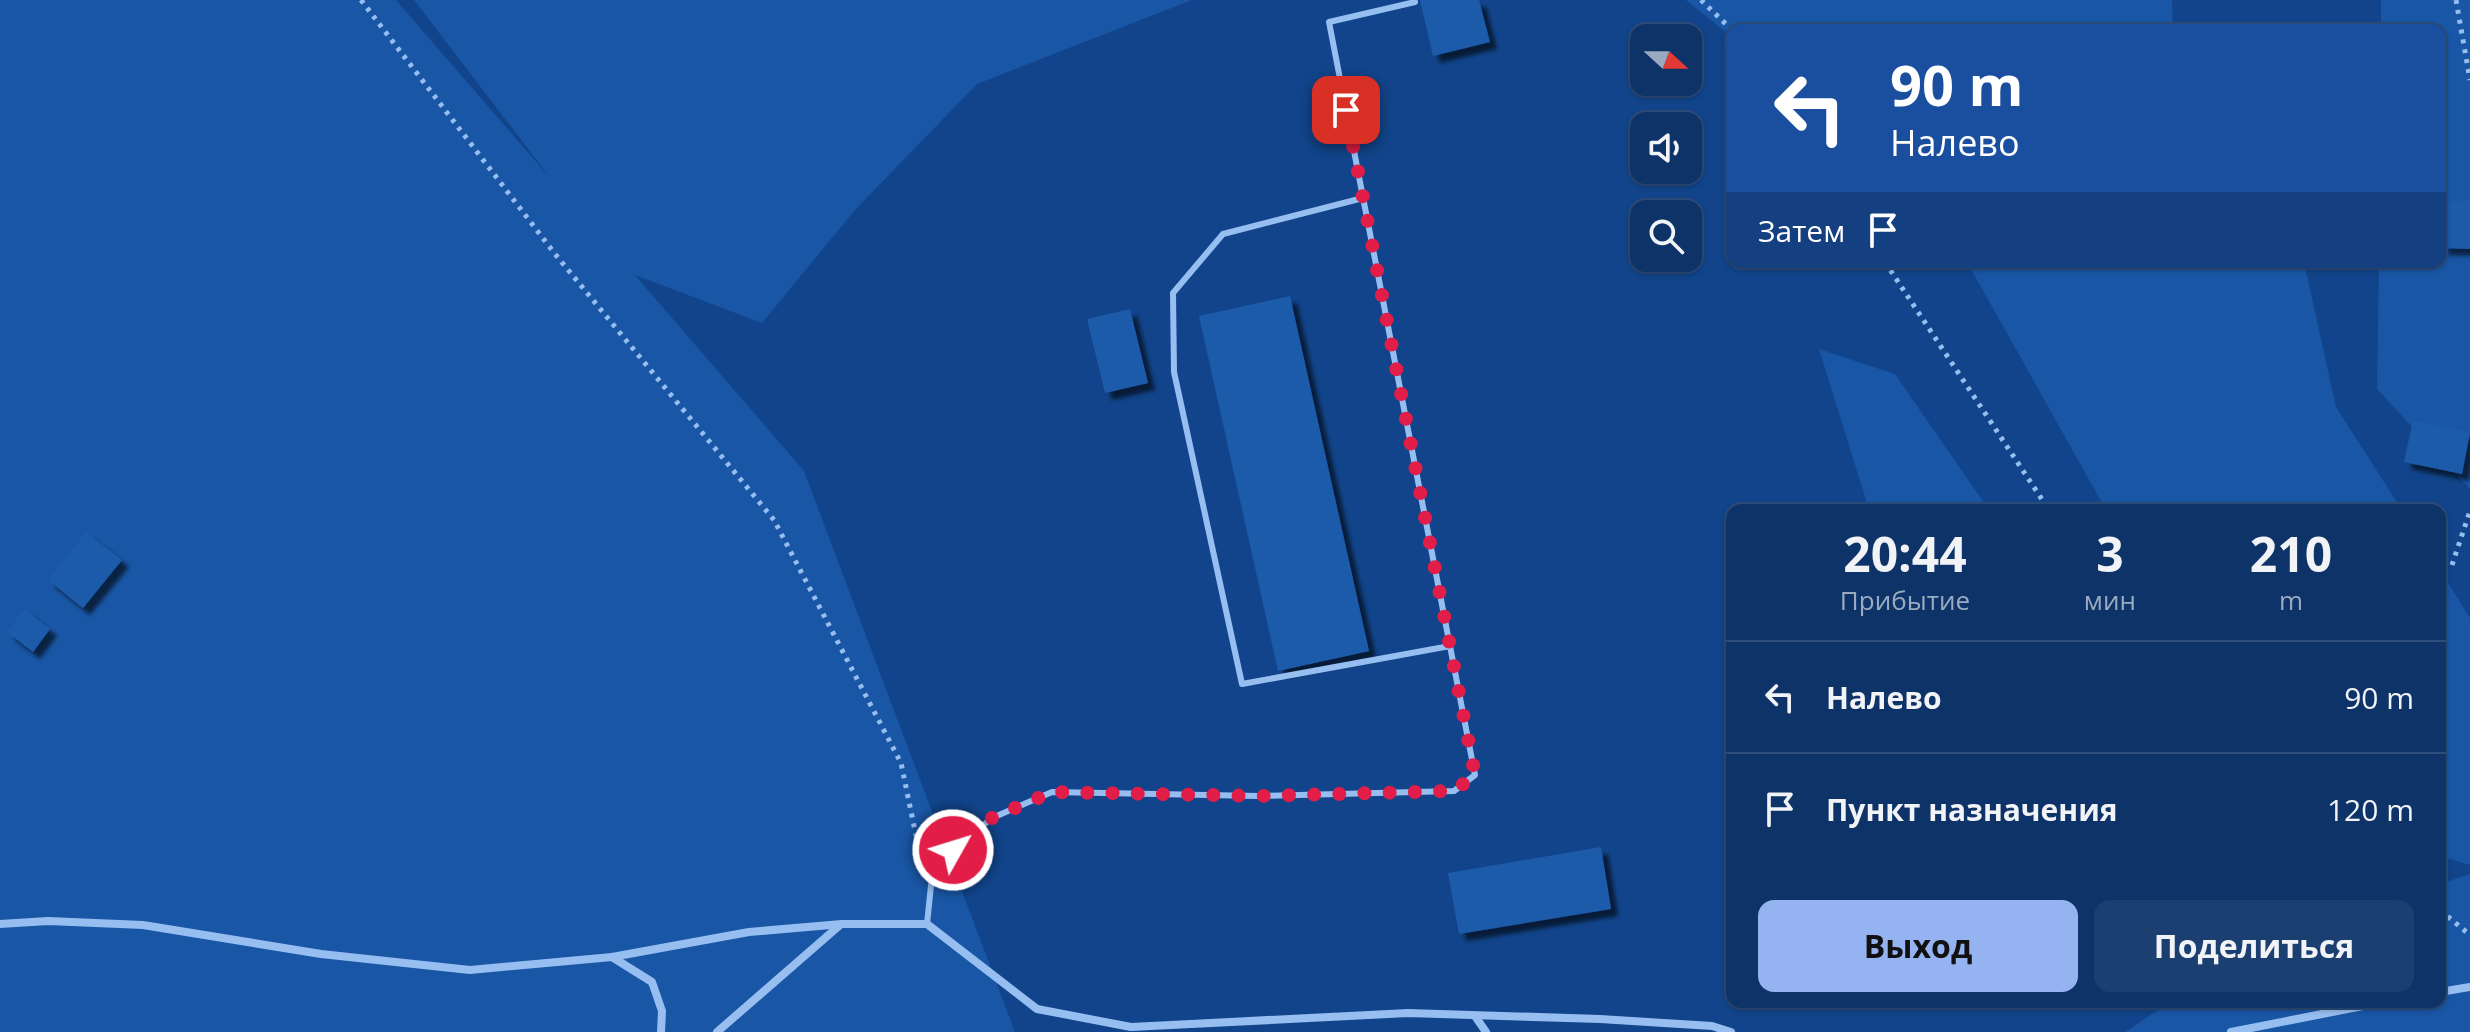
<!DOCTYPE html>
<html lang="ru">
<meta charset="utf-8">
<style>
body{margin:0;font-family:"Open Sans",sans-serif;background:#1b3f71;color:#f1f3f6;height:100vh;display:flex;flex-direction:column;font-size:30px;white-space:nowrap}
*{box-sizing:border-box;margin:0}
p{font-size:26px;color:#9aaac0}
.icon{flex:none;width:44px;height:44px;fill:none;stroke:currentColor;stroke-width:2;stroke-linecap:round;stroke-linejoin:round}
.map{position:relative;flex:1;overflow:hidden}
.drawer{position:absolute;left:1726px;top:504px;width:720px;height:504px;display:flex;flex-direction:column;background:#0d3368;border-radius:16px;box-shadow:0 2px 6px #0004,0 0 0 2px #2d4e7c}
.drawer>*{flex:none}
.banner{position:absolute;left:1726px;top:24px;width:720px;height:244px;border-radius:16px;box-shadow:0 2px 6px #0004,0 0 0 2px #2d4e7c;background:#1a4fa0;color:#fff;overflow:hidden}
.needle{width:52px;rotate:111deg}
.tools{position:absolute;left:1630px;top:24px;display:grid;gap:16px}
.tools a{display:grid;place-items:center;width:72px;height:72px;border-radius:16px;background:#0d3368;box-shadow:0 2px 6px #0004,0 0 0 2px #2d4e7c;font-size:40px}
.pin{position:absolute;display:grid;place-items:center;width:68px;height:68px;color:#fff;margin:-34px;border-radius:16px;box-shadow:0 4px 12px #0006}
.me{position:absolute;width:88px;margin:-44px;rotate:51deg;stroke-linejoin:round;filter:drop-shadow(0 0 6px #0008)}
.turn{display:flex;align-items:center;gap:28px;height:168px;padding:0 32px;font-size:36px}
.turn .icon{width:104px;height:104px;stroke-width:2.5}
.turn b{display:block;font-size:56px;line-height:68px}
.then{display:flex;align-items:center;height:76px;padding:0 32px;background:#0003;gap:16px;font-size:30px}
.eta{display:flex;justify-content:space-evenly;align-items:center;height:136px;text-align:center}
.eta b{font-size:48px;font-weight:700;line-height:56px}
.primary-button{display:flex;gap:16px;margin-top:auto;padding:16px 32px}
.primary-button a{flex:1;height:92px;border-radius:16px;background:#95b2f1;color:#111;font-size:32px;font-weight:700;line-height:92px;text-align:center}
.primary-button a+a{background:#1b3f71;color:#f1f3f6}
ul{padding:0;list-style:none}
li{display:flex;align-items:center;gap:24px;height:112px;padding:0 32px;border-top:2px solid #2d4e7c}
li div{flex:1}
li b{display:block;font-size:30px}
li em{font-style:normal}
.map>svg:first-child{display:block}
.green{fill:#1956a5}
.building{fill:#1e5aaa;filter:url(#shadow)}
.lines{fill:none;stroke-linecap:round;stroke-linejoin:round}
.path{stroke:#97bef1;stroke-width:5;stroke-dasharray:4 6;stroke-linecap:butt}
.service{stroke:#97bef1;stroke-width:6}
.minor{stroke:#97bef1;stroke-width:8}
.route{stroke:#e11d48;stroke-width:14;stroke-dasharray:0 25.2}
</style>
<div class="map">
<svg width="2470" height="1032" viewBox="0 0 2470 1032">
<defs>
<filter id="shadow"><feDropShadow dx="7" dy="7" stdDeviation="2" flood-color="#0009"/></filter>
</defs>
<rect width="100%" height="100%" fill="#11448a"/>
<g class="green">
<path d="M 0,0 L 396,0 L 551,179 L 414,0 L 1192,0 L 977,84 L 855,210 L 762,323 L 635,275 L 804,471 L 1015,1032 L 0,1032 Z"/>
<path d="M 1686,0 L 2172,0 L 2173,30 L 1732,30 L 1732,37 Z"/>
<path d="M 2381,0 L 2470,0 L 2470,489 L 2377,389 L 2379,262 L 2440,262 L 2440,30 L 2381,30 Z"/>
<path d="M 1967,262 L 2304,262 L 2336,407 L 2402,510 L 2106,510 Z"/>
<path d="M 1819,349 L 1895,374 L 1989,510 L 1869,510 Z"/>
<path d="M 2440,570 L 2470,618 L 2470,865 L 2440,856 Z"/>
<path d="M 2470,874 L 2470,1032 L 2125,1032 L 2170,1002 L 2440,1002 L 2440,884 Z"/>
</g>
<g class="building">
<path d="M 1420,0 L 1479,0 L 1490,42 L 1433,56 Z"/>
<path d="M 2443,201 L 2470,201 L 2470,249 L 2441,248 Z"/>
<path d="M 1290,296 L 1369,651 L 1278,671 L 1199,316 Z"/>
<path d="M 1130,309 L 1148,383 L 1105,393 L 1087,319 Z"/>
<path d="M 2413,420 L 2470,432 L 2462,474 L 2404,462 Z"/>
<path d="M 86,532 L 122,560 L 83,608 L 48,580 Z"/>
<path d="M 24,609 L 50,629 L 33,652 L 7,632 Z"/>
<path d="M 1601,847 L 1611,909 L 1459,934 L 1448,873 Z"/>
</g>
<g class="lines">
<g class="path">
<path d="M 361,0 L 555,254 L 774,520 L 901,763 L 919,850"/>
<path d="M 1701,0 L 1732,30"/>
<path d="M 2456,0 L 2470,80"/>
<path d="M 1885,262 L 2049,510"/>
<path d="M 2452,565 L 2470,511"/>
<path d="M 2440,910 L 2470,935"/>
</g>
<g class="service">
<path d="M 1363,198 L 1223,234 L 1173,293 L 1174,372 L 1242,684 L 1450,646"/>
<path d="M 927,924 L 933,866 L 992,818 L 1052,792 L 1259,796 L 1454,791 L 1475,775 L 1329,22 L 1415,2"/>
</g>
<g class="minor">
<path d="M 0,924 L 48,921 L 143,925 L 321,954 L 470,970 L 612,957 L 749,932 L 842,924 L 927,924 L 1037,1009 L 1131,1027 L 1408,1013 L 1600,1019 L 1712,1026 L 1731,1032"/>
<path d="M 612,957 L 652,982 L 662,1011 L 661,1032"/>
<path d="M 2440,992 L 2470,987"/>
<path d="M 1475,1016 L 1486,1032"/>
<path d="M 717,1032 L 840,925"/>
<path d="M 2231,1032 L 2383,1002"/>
</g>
</g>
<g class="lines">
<path class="route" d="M 953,850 L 992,818 L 1052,792 L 1259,796 L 1454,791 L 1475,775 L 1346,110"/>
</g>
</svg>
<div class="tools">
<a><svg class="needle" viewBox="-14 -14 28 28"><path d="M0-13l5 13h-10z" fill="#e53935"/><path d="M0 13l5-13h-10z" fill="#9aaac0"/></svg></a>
<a><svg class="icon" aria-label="sound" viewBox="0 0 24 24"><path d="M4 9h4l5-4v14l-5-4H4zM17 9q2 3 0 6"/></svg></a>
<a><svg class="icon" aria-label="search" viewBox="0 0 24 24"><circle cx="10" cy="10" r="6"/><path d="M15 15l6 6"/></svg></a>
</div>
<div class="pin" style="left:1346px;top:110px;background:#d93025"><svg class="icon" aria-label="arrive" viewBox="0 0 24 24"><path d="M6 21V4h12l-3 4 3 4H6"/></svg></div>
<svg class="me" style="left:953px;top:850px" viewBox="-20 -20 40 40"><circle r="17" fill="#e11d48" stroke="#fff" stroke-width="3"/><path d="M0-11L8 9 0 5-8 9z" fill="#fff"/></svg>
<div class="banner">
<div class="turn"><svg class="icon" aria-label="left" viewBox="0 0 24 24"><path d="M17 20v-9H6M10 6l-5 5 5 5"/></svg><div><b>90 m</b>Налево</div></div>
<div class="then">Затем<svg class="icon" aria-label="arrive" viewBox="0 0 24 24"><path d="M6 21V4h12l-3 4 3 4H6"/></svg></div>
</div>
<section class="drawer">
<div class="eta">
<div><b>20:44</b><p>Прибытие</p></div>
<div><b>3</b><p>мин</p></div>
<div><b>210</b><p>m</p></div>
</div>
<ul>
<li><svg class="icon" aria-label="left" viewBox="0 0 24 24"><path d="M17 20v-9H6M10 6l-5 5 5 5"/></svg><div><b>Налево</b></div><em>90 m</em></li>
<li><svg class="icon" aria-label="arrive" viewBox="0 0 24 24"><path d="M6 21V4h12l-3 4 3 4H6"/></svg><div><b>Пункт назначения</b></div><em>120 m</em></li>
</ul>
<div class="primary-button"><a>Выход</a><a>Поделиться</a></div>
</section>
</div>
